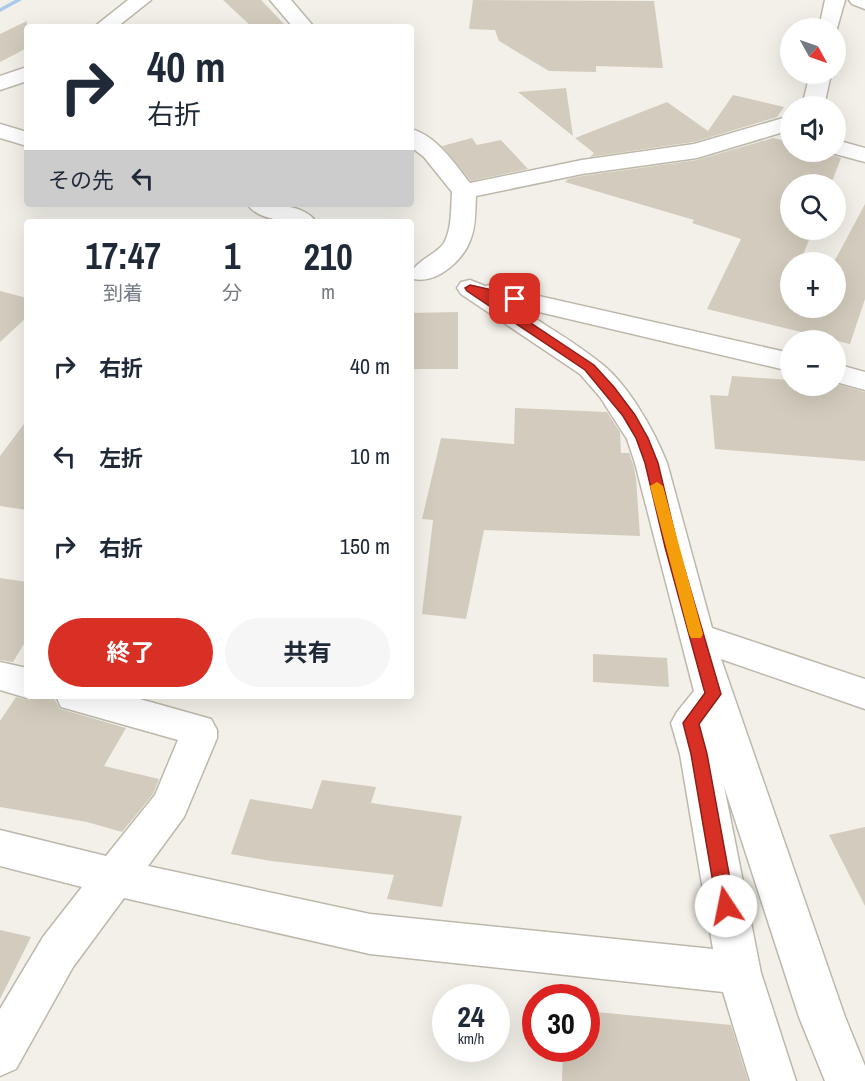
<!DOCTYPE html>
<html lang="ja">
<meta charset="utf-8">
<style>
body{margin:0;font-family:"Archivo Narrow","Noto Sans JP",sans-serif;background:#f6f6f7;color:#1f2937;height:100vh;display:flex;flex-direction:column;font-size:22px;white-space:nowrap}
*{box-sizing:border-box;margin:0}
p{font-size:20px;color:#747a83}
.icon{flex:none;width:33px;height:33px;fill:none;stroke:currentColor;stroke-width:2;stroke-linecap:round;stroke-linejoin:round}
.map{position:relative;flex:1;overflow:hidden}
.details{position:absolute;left:24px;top:219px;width:390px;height:480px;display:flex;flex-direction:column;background:#fff;border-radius:6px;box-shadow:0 6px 24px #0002}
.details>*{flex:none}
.top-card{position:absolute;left:24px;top:24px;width:390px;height:183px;border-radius:6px;box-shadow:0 6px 24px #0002;background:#fff;color:#1f2937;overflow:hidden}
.needle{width:39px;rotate:130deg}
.controls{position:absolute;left:780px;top:18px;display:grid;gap:12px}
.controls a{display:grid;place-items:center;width:66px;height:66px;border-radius:50%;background:#fff;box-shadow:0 6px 24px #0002;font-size:30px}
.speed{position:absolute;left:432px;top:984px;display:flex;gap:12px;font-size:30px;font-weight:700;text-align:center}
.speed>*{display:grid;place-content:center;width:78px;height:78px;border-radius:50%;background:#fff;box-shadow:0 6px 24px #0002;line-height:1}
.speed small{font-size:15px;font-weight:400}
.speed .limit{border:9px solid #d22;background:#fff;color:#111}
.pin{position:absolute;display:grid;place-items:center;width:51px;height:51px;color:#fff;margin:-26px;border-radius:12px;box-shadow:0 3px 9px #0006}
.me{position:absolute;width:66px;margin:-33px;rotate:349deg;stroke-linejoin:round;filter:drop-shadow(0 0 4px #0008)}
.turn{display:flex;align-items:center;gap:21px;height:126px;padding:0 24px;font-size:27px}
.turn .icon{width:78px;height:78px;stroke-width:2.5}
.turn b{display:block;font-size:42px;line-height:51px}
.then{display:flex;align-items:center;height:57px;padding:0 24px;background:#0003;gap:12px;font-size:22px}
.eta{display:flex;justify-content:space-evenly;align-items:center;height:102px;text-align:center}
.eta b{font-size:36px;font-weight:700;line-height:42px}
.button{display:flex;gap:12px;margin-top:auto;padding:12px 24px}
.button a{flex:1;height:69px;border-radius:36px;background:#d93025;color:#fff;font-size:24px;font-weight:700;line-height:69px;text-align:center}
.button a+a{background:#f6f6f7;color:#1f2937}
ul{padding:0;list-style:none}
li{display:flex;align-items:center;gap:18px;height:90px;padding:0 24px}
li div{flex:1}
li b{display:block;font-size:22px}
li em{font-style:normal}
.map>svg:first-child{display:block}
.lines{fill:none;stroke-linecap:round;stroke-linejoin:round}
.stream{fill:#aacae9;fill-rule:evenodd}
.building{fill:#d3ccbe}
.minor-casing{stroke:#bdb8ab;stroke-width:3}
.minor{fill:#fff;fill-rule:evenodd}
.route{fill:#d93025;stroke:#8d1f18;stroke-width:1.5}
.slow{fill:#f59e0b}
</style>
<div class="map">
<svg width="865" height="1081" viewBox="0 0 865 1081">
<rect width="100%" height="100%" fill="#f2f0e8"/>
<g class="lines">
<path class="stream" d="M 15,0 L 22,0 L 0,12 L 0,8 Z"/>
</g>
<g class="building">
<path d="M 223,0 L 261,0 L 287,27 L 252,27 Z"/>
<path d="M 473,0 L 654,1 L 663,68 L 596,66 L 596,72 L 549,71 L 499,41 L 495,30 L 469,29 Z"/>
<path d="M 27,21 L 27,48 L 0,62 L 0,34 Z"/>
<path d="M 566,88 L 573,136 L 518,92 Z"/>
<path d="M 733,95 L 784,107 L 777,117 L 694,142 L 590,157 L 594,153 L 575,138 L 667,102 L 708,131 Z"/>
<path d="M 472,138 L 477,145 L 501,140 L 528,169 L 471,181 L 442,146 Z"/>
<path d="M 773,138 L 790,142 L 790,152 L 823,152 L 841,158 L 831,184 L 790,184 L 790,230 L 813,230 L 800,262 L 790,262 L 790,308 L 836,308 L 836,262 L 834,262 L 865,204 L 865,299 L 850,344 L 707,309 L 741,239 L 692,223 L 694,220 L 565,182 L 568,179 L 582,176 L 697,160 Z"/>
<path d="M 0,291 L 27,298 L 27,317 L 0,342 Z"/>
<path d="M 458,312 L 458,369 L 411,369 L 411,313 Z"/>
<path d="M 732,376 L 790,380 L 790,386 L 836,384 L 865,392 L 865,461 L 715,449 L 710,395 L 728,396 Z"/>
<path d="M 515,408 L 607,412 L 620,432 L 621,453 L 629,453 L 633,464 L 636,478 L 640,536 L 484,530 L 466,619 L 422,614 L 433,520 L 422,519 L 441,438 L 514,444 Z"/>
<path d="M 27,420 L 27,510 L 0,506 L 0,456 Z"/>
<path d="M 0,578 L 27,582 L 27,639 L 13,662 L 0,660 Z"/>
<path d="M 593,654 L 667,658 L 669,687 L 593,682 Z"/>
<path d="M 34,696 L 54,698 L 60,709 L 126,728 L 104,766 L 159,779 L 153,794 L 122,832 L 87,822 L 0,807 L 0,721 L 16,697 L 28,700 Z"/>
<path d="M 322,780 L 376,787 L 371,803 L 462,816 L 442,907 L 387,899 L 394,875 L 271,861 L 231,854 L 250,799 L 312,809 Z"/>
<path d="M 865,827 L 865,906 L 829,835 Z"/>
<path d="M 0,930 L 31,937 L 0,999 Z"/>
<path d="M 586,1011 L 731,1025 L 748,1081 L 562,1081 L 563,1048 L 586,1048 Z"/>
</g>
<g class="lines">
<g class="minor-casing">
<g id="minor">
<path d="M 128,0 L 151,0 L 117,27 L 94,27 Z"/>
<path d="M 270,0 L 291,0 L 314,27 L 293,27 Z"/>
<path d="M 825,0 L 845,0 L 836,32 L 836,28 L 819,28 Z"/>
<path d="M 849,0 L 865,0 L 865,9 L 852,4 Z"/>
<path d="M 27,67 L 27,81 L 0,90 L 0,76 Z"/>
<path d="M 810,74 L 831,74 L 824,106 L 802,106 Z"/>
<path d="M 790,116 L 790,130 L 697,158 L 582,174 L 476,196 C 475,210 476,225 471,238 C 464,260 437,284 414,279 L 411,275 C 414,261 436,255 444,243 C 452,229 451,207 452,192 L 424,157 L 411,147 L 411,129 C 437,136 454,163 470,183 L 582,160 L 694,144 Z"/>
<path d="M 0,124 L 27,132 L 27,146 L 0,138 Z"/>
<path d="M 836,140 L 865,148 L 865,162 L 828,152 L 836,152 Z"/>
<path d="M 247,204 C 267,204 304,203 316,222 C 296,222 260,223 247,204 Z"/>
<path d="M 470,280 L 485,286 L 490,285 L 790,353 L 790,371 L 518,307 C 544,325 573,341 598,361 C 627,382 654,430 667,463 L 712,628 L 865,679 L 865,709 L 721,659 L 845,1017 L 865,1066 L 865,1081 L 825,1081 L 799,1017 L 724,786 L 761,973 L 796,1081 L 750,1081 L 723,992 L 370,954 L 124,898 L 73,967 L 16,1069 L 0,1076 L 0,1009 L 43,937 L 82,887 L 0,866 L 0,830 L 106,856 L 155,795 L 178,740 L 61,707 L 56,696 L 129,696 L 211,719 L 217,730 L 217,738 L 184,817 L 148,866 L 370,914 L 713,949 L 680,754 L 671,723 L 677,712 L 694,691 L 635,463 L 627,439 L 600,397 L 580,374 L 461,294 L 457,288 L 461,282 Z"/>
<path d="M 836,364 L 865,372 L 865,390 L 836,382 Z"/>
<path d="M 0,662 L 27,668 L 27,696 L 32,696 L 27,698 L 0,690 Z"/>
</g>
</g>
<use href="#minor" class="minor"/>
</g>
<path class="route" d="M 470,285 L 519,296 L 520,299 L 515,302 L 490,296 L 594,365 L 614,387 L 635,415 L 648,438 L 658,463 L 678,547 L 721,694 L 699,724 L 707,754 L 735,906 L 732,911 L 726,914 L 720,911 L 717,906 L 691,754 L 683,723 L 705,693 L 665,547 L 645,463 L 636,438 L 623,416 L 585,370 L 467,291 L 465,288 Z"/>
<path class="slow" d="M 657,482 L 663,486 L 703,634 L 701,638 L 691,638 L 689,634 L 650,486 Z"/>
</svg>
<div class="controls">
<a><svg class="needle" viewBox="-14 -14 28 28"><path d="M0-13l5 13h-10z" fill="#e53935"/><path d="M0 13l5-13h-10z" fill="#747a83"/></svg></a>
<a><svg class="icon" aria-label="sound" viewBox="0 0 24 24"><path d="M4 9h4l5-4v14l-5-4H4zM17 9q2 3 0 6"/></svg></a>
<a><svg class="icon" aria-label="search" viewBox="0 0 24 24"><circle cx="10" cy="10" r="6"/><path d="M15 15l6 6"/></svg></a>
<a>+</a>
<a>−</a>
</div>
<div class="speed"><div>24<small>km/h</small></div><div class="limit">30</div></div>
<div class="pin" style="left:515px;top:299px;background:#d93025"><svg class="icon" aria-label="arrive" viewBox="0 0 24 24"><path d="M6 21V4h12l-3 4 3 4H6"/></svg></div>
<svg class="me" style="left:726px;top:906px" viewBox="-20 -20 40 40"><circle r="19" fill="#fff"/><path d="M0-13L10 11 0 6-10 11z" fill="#d93025"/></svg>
<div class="top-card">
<div class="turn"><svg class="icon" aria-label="right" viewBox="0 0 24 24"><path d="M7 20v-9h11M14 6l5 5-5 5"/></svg><div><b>40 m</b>右折</div></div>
<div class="then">その先<svg class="icon" aria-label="left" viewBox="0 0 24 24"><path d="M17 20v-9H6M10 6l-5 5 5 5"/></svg></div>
</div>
<section class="details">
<div class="eta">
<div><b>17:47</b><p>到着</p></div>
<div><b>1</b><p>分</p></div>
<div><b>210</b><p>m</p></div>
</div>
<ul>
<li><svg class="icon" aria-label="right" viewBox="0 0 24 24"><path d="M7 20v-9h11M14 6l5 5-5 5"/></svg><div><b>右折</b></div><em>40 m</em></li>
<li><svg class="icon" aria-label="left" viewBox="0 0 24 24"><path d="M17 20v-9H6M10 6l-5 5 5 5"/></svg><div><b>左折</b></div><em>10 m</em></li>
<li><svg class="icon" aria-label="right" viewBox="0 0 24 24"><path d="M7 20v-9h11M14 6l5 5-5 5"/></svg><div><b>右折</b></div><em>150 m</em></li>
</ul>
<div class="button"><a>終了</a><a>共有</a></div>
</section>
</div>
